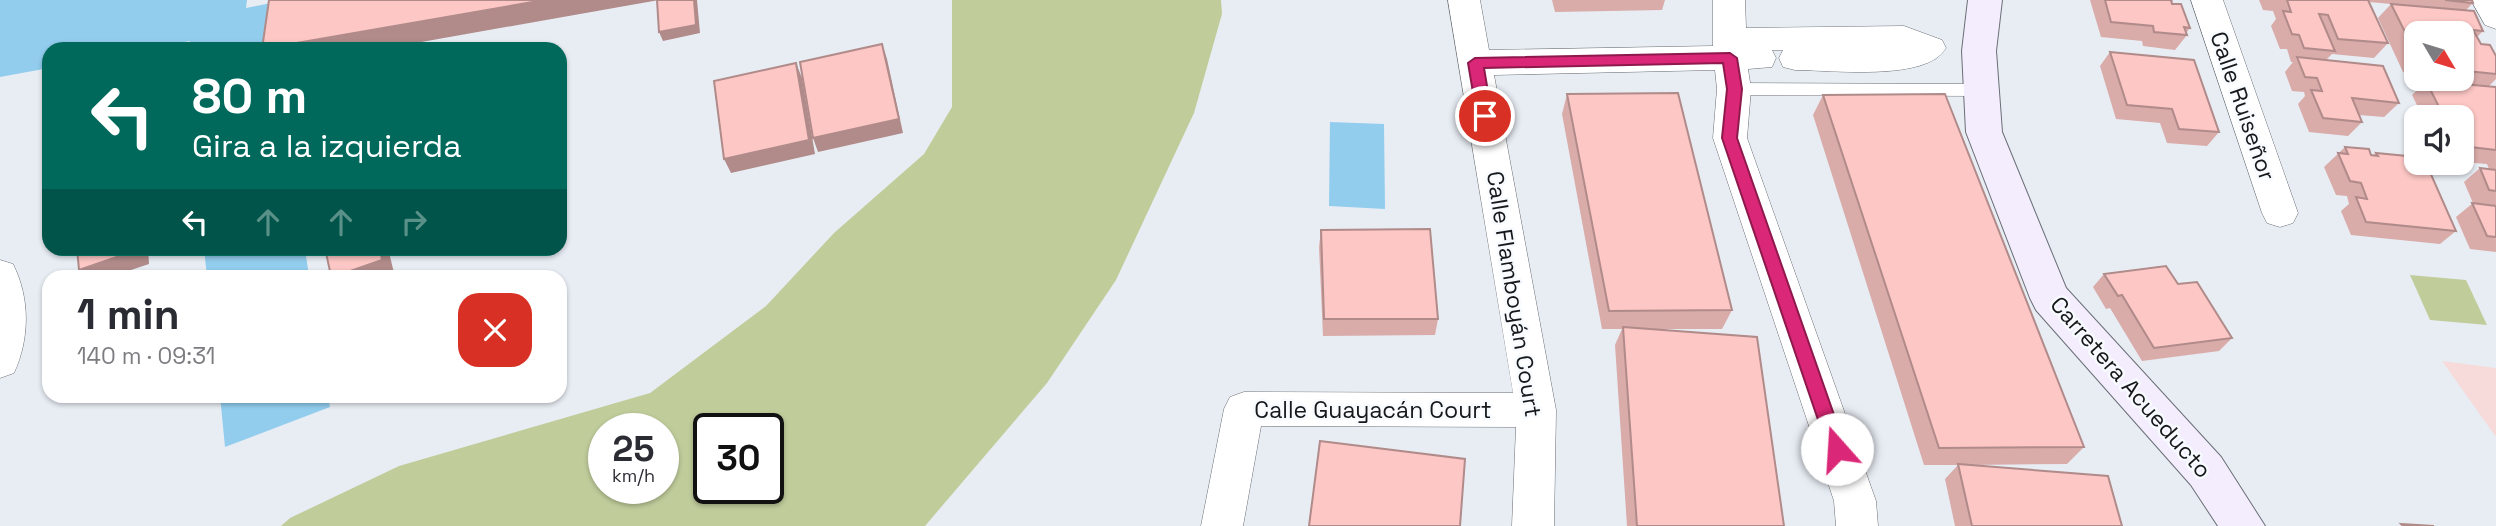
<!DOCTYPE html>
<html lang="es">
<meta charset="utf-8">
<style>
body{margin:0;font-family:"Space Grotesk",sans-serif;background:#f7f7f7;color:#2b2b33;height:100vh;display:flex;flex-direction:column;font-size:26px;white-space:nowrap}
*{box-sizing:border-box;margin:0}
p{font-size:23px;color:#7c7c81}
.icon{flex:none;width:38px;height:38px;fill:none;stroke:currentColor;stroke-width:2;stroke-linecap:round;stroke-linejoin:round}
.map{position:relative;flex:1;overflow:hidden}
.drawer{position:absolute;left:42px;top:270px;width:525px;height:133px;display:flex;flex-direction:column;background:#fff;border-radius:21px;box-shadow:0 2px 5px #0004}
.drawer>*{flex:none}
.hud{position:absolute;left:42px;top:42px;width:525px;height:214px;border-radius:21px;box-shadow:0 2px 5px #0004;background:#00695c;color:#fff;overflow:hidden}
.needle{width:46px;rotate:128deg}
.fabs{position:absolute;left:2404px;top:21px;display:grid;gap:14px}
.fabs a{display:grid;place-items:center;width:70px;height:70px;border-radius:14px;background:#fff;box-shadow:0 2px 5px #0004;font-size:35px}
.speed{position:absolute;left:588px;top:413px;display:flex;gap:14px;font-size:35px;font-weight:700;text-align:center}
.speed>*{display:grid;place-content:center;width:91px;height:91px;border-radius:50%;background:#fff;box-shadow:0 2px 5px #0004;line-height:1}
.speed small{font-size:18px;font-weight:400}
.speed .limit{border:4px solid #111;border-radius:10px;background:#fff;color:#111}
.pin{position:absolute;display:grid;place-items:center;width:60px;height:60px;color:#fff;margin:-30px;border:4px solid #fff;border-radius:50%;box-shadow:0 2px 7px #0007}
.me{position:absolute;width:77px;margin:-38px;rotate:341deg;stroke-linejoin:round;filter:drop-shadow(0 0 5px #0008)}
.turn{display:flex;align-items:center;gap:24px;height:147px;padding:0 35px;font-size:32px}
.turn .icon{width:91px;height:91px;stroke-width:2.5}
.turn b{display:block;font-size:49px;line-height:60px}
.lanes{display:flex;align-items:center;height:66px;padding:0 35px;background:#0003;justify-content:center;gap:35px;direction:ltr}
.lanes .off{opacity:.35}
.round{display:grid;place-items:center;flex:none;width:74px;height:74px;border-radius:21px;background:#f7f7f7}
.overview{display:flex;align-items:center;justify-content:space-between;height:119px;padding:0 35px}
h1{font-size:42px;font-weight:700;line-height:52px}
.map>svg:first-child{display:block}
.commercial{fill:#f6dbda}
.green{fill:#c0cd9b;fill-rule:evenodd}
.water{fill:#93cdee}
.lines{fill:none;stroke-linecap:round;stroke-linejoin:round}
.lane-casing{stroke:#6a6e75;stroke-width:1}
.street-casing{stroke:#6a6e75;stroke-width:1}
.secondary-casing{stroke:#6a6e75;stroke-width:2}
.lane{fill:#fff;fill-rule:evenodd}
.street{fill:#fff;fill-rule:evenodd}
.secondary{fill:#f3edfe;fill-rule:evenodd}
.wall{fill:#d9aba9}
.shaded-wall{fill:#b08b8a}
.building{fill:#fcc7c5;stroke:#b08b8a;stroke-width:2}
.route{fill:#db2777;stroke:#8e194d;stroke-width:2}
.labels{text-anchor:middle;stroke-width:5;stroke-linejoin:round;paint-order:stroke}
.street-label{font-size:23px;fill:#151719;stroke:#f7fafe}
</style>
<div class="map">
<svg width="2496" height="526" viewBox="0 0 2496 526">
<rect width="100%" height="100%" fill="#e8edf4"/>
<path class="commercial" d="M 2442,361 L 2496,368 L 2496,437 Z"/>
<g class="green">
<path d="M 952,0 L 1221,0 L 1222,14 L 1194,113 L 1116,280 L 1047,383 L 925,526 L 281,526 L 290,518 L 399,466 L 650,393 L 766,306 L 834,233 L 924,154 L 952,107 ZM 604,429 L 663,429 L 663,488 L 604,488 ZM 709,429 L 768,429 L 768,488 L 709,488 Z"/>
<path d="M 2410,275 L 2466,280 L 2487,325 L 2430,320 Z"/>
</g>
<g class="water">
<path d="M 0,0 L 247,0 L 246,8 L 271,3 L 264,49 L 189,49 L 190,41 L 147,49 L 49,49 L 49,68 L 0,77 Z"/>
<path d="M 1330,122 L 1384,124 L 1385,209 L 1329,206 Z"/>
<path d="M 204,249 L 305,249 L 309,276 L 207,276 Z"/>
<path d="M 220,396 L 328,396 L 330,407 L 225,447 Z"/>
</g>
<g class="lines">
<g class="lane-casing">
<path id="lane" d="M 1734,83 L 1982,84 L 1990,90 L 1982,96 L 1734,95 L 1726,89 Z"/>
</g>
<g class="street-casing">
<g id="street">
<path d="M 1448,0 L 1480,0 L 1489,50 L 1713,46 L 1713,0 L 1745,0 L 1746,28 L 1904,26 L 1942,40 L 1946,48 C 1927,82 1831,70 1795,70 L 1783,67 L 1779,58 L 1783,50 L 1772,50 L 1776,58 L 1772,67 L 1748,69 L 1751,89 L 1747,138 L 1876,501 L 1878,526 L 1836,526 L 1834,501 L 1713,138 L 1717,89 L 1715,70 L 1494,75 L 1556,410 L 1554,526 L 1512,526 L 1516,427 L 1261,426 L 1243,526 L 1201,526 L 1224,409 L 1230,397 L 1244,392 L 1513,393 Z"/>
<path d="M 2191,0 L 2223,0 L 2298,213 L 2293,223 L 2280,227 L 2267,223 L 2262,213 Z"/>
<path d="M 2471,0 L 2496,0 L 2496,29 L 2485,25 Z"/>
<path d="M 0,260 L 13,264 C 30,298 30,338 14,373 L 0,378 Z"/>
</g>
</g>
<g class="secondary-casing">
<path id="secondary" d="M 1968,0 L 2002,0 L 1996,51 L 2002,132 L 2066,288 L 2221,457 L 2265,526 L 2218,526 L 2191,485 L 2036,310 L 2030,298 L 1966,132 L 1962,51 Z"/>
</g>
<use href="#lane" class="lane"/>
<use href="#street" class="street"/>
<use href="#secondary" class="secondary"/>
</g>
<g class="wall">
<path d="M 1552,0 L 1665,0 L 1662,10 L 1555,12 Z"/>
<path d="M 2090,0 L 2173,0 L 2172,4 L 2190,28 L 2186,33 L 2187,35 L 2175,50 L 2143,46 L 2142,41 L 2101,37 Z"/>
<path d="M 2259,0 L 2368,0 L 2388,43 L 2374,58 L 2332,54 L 2326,60 L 2399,103 L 2384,117 L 2359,115 L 2362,122 L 2348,136 L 2309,132 L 2298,104 L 2305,96 L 2304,92 L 2292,91 L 2285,72 L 2293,62 L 2291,62 L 2287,49 L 2280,49 L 2271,26 L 2276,19 L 2273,11 L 2263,10 Z"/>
<path d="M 2369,0 L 2472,0 L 2473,3 L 2465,11 L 2483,31 L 2477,37 L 2481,44 L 2496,56 L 2496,79 L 2488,87 L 2496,87 L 2496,252 L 2470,249 L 2456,217 L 2473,203 L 2464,182 L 2480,168 L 2489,169 L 2487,164 L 2462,162 L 2462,117 L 2423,117 L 2412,95 L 2426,81 L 2451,83 L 2449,79 L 2462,79 L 2462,33 L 2417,33 L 2417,73 L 2403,72 L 2378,18 L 2391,4 L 2369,2 Z"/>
<path d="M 2110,52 L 2219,132 L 2207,146 L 2167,143 L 2160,123 L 2116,119 L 2100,66 Z"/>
<path d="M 1567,94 L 1732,310 L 1722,329 L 1646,329 L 1784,526 L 1627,526 L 1615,345 L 1622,329 L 1602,329 L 1562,114 Z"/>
<path d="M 1823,95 L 2084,447 L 2067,464 L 1968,465 L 2122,526 L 1955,526 L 1945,479 L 1958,465 L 1924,465 L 1813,115 Z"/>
<path d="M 2345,147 L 2371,155 L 2373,155 L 2376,153 L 2456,231 L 2440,244 L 2351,235 L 2341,211 L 2349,204 L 2347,196 L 2336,195 L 2324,167 Z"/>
<path d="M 1321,230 L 1438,319 L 1435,335 L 1323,336 L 1319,247 Z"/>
<path d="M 2104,274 L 2178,284 L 2232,338 L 2219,351 L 2142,361 L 2110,308 L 2106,309 L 2093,287 Z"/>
</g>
<g class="shaded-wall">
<path d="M 544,0 L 659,0 L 382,49 L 263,49 Z"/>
<path d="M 694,0 L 697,0 L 700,33 L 663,41 L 659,32 Z"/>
<path d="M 882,44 L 887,59 L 903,133 L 818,152 L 813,138 Z"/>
<path d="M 796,63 L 802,78 L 815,154 L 731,173 L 724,159 Z"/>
<path d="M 134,248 L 148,248 L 149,264 L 113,276 L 86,276 L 79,270 Z"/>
<path d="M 380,248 L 388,248 L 394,273 L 384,276 L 336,276 Z"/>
</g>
<g class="building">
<path d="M 269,0 L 544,0 L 262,49 Z"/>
<path d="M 657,0 L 694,0 L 696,25 L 659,32 Z"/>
<path d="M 2105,0 L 2171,0 L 2172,4 L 2181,4 L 2190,28 L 2184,27 L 2187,35 L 2154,32 L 2153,26 L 2111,22 Z"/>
<path d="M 2287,0 L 2368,0 L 2388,43 L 2338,39 L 2328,15 L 2319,14 L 2335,51 L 2304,48 L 2299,35 L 2292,34 L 2283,11 L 2291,12 Z"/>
<path d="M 2445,0 L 2472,0 L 2473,3 Z"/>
<path d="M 2391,4 L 2474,11 L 2483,31 L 2473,30 L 2481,44 L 2490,45 L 2496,56 L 2496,74 L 2467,71 L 2462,62 L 2462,33 L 2417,33 L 2417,56 Z"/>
<path d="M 882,44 L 899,119 L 813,138 L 800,62 Z"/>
<path d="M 2110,52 L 2194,60 L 2219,132 L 2179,129 L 2172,109 L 2127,105 Z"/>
<path d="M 2297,57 L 2383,66 L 2399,103 L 2352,98 L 2362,122 L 2323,118 L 2311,90 L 2322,91 L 2317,78 L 2305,77 Z"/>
<path d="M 796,63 L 809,140 L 724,159 L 714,81 Z"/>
<path d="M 2426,81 L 2496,87 L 2496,150 L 2462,146 L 2462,117 L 2444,117 Z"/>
<path d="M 1678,93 L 1732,310 L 1609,311 L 1567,94 Z"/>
<path d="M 1945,94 L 2084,447 L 1939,448 L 1823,95 Z"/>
<path d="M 2345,147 L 2369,149 L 2371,155 L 2378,156 L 2376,153 L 2417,157 L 2417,163 L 2426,163 L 2456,231 L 2366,222 L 2356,197 L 2367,199 L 2361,183 L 2350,181 L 2338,153 L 2348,154 Z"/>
<path d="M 2480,168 L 2496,170 L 2496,191 L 2489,190 Z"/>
<path d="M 2472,203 L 2496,206 L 2496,237 L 2487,236 Z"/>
<path d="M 1430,229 L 1438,319 L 1324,319 L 1321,230 Z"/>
<path d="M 77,248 L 134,248 L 134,251 L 79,270 Z"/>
<path d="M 325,248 L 380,248 L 382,260 L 336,276 L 331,276 Z"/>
<path d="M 2166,266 L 2178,284 L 2197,282 L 2232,338 L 2154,348 L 2122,295 L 2118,296 L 2104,274 Z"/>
<path d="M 1623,327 L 1757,337 L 1784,526 L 1637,526 Z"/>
<path d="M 1320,441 L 1465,459 L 1460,526 L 1309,526 Z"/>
<path d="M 1958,464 L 2108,476 L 2122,526 L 1972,526 Z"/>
<path d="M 2401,524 L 2434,526 L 2403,526 Z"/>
</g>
<path class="route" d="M 1730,53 L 1737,58 L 1742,89 L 1737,138 L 1846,449 L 1837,457 L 1828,449 L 1722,138 L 1727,89 L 1723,63 L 1484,68 L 1492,116 L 1485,122 L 1477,116 L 1468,63 L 1475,58 Z"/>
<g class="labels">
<g class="street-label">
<text transform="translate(2243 106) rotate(71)" y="8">Calle Ruiseñor</text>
<text transform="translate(1514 294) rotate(81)" y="8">Calle Flamboyán Court</text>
<text transform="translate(2131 387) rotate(49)" y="8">Carretera Acueducto</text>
<text x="1373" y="418">Calle Guayacán Court</text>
</g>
</g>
</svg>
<div class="fabs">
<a><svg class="needle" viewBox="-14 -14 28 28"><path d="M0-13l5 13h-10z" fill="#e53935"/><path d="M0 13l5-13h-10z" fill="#7c7c81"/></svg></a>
<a><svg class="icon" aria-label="sound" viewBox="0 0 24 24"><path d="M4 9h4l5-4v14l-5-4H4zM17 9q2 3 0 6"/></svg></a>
</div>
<div class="speed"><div>25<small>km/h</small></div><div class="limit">30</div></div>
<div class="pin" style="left:1485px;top:116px;background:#d93025"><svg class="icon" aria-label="arrive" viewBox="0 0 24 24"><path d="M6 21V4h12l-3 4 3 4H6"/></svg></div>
<svg class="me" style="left:1837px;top:449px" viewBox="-20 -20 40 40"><circle r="19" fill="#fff"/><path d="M0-13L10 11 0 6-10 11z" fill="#db2777"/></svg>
<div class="hud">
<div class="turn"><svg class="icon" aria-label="left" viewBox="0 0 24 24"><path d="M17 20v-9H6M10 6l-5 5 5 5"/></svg><div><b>80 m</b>Gira a la izquierda</div></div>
<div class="lanes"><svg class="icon" aria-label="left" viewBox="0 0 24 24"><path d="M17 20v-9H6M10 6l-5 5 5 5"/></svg><svg class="icon off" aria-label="ahead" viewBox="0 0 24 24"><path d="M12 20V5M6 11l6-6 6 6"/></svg><svg class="icon off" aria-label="ahead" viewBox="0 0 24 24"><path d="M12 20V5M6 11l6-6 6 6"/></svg><svg class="icon off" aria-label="right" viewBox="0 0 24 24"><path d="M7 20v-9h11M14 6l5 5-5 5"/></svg></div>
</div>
<section class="drawer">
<div class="overview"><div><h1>1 min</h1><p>140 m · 09:31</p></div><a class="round" style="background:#d93025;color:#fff"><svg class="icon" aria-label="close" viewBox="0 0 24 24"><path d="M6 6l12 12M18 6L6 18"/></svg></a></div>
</section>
</div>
